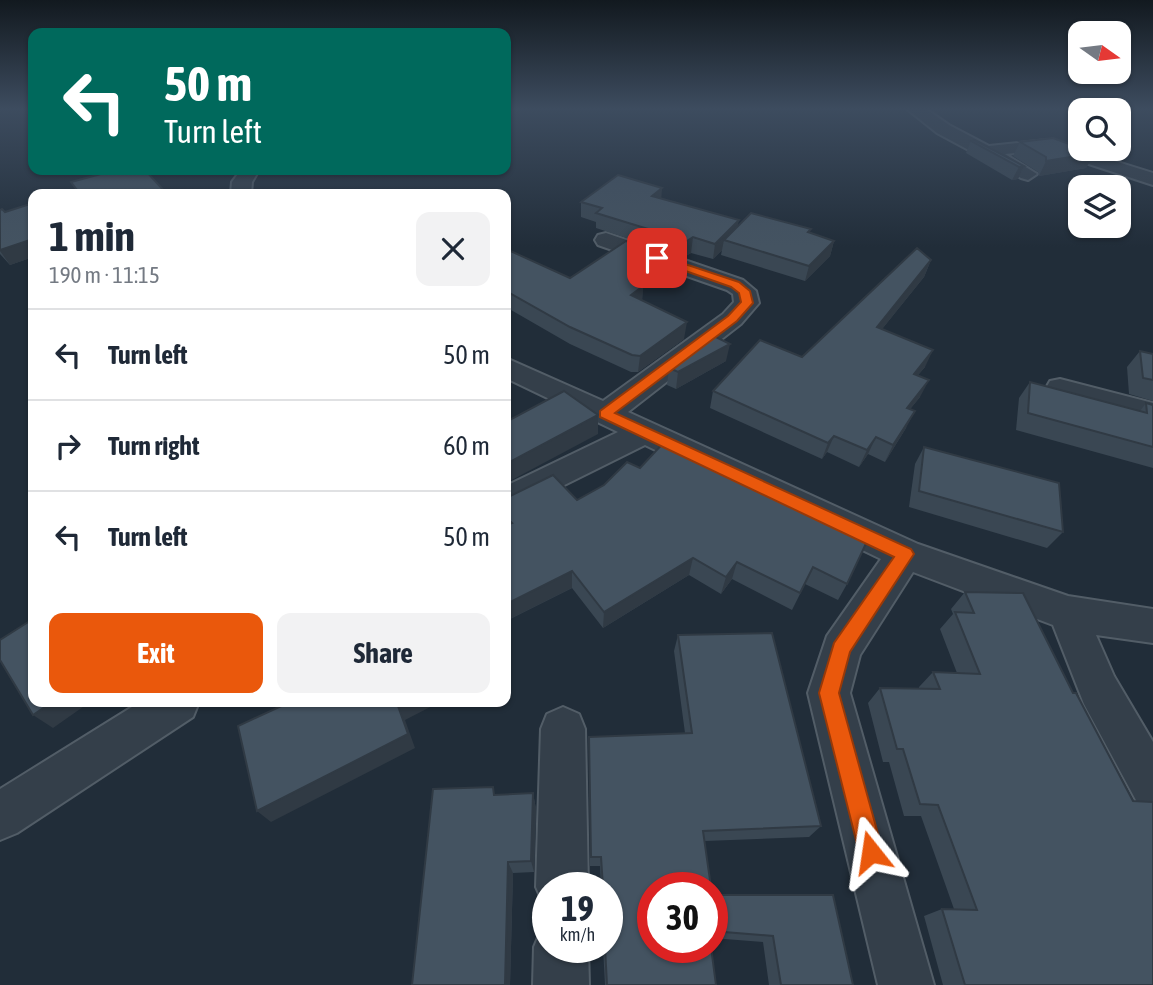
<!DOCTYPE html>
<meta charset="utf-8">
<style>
body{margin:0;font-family:"Asap Condensed",sans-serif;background:#f2f2f3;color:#1f2937;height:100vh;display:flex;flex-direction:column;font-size:26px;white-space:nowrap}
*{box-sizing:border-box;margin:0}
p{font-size:23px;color:#747a83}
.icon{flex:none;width:38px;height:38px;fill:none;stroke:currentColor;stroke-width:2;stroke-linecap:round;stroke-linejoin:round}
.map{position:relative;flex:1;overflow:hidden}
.details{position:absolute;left:28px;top:189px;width:483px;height:518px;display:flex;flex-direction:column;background:#fff;border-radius:14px;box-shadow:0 2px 5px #0004}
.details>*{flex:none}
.banner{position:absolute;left:28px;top:28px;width:483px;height:147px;border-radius:14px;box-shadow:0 2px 5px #0004;background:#00695c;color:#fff;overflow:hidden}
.needle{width:46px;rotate:104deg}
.buttons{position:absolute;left:1068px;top:21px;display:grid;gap:14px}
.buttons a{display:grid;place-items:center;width:63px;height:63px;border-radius:14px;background:#fff;box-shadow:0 2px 5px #0004;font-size:35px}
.speed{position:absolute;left:532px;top:872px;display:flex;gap:14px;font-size:35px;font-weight:700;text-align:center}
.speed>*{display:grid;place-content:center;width:91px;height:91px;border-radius:50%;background:#fff;box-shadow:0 2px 5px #0004;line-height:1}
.speed small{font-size:18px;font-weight:400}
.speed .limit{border:10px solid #d22;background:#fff;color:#111}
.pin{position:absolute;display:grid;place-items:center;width:60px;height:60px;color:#fff;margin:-30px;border-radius:14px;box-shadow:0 4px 10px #0006}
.me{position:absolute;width:77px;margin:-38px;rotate:345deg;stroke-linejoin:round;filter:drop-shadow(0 0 5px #0008)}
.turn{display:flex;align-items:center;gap:24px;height:147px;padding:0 21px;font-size:32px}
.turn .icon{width:91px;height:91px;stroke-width:2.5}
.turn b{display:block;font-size:49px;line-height:60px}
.round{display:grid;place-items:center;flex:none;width:74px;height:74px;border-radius:14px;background:#f2f2f3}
.headline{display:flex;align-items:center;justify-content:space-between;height:119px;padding:0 21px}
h1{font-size:42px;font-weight:700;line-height:52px}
.cta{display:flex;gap:14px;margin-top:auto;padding:14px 21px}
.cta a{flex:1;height:80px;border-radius:14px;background:#ea580c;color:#fff;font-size:28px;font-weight:700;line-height:80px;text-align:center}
.cta a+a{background:#f2f2f3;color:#1f2937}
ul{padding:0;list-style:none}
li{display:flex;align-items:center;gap:21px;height:91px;padding:0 21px;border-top:2px solid #e0e1e3}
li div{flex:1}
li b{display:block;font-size:26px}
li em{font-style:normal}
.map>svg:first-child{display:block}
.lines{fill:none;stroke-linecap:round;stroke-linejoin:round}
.street-casing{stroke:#525d67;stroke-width:4}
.street{fill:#343f4a;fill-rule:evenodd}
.wall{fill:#3a4753}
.shaded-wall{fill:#303a44}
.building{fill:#445361;stroke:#303a44;stroke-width:2}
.route{fill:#ea580c;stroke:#983908;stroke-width:2}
</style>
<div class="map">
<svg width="1153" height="985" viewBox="0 0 1153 985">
<rect width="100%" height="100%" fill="#212d39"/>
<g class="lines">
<g class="street-casing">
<g id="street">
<path d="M 907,109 L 926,109 L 949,125 L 989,146 L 1047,140 L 1153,173 L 1153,185 L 1046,150 L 1005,154 L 1037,174 L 1028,180 L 1021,178 L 937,133 Z"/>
<path d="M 241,170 L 259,170 L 252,182 L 251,194 L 231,194 L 232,182 Z"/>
<path d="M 606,233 L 743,280 L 756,291 L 759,303 L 741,324 L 628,412 L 918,544 L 1068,596 L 1153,609 L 1153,643 L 1096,635 L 1114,676 L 1153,742 L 1153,809 L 1137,802 L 1084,704 L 1053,625 L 913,572 L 860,655 L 850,693 L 934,985 L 878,985 L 808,693 L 827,636 L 881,559 L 645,445 L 506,514 L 506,486 L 618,432 L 506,378 L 506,358 L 603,401 L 723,314 L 734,302 L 733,294 L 727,290 L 598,245 L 595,240 L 598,235 Z"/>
<path d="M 1060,379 L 1153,403 L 1153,423 L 1050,395 L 1046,388 L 1050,381 Z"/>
<path d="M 140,702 L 199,702 L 193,717 L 17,833 L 0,840 L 0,789 Z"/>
<path d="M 563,707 L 579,714 L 585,729 L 588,887 L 548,887 L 548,907 L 544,905 L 536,887 L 541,729 L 547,714 Z"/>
<path d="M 548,926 L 548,947 L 588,947 L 589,985 L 533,985 L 534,947 L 542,928 Z"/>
</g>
</g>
<use href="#street" class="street"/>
</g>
<g class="wall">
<path d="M 971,141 L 1024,166 L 1018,179 L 1012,180 L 966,153 Z"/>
<path d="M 1020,142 L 1095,153 L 1086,168 L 1039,176 L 1038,172 L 1013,156 Z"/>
<path d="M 661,198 L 738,226 L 809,233 L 834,241 L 830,256 L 805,281 L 721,255 L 722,250 L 713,259 L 691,253 L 684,257 L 596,228 L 596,222 L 581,217 L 581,202 Z"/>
<path d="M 33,203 L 33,257 L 10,265 L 0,254 L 0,210 L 5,212 Z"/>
<path d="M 506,249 L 570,278 L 665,271 L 643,287 L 642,300 L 684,339 L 638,372 L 631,372 L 570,344 L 506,307 Z"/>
<path d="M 931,260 L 924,277 L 882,329 L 925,367 L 918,375 L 920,397 L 910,409 L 906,428 L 885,462 L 868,454 L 859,467 L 827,452 L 822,459 L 710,408 L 713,391 L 802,357 Z"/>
<path d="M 1140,351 L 1153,354 L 1153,401 L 1129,394 L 1127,367 Z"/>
<path d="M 726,361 L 676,389 L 667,385 L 669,368 Z"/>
<path d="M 1030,382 L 1140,411 L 1146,403 L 1153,405 L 1153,468 L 1016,430 L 1019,398 Z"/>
<path d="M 924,447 L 1063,532 L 1047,548 L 909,507 L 915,464 Z"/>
<path d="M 627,462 L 847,584 L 838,600 L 805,584 L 792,610 L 732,579 L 721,594 L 689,575 L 603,628 L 572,588 L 506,621 L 506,498 L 577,500 L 604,485 Z"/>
<path d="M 965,592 L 1153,985 L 943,985 L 924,916 L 942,909 L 954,909 L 921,816 L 904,816 L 889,762 L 883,762 L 868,703 L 880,688 L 919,689 L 919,687 L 933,672 L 957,673 L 940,629 L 953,614 L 951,609 Z"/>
<path d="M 678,635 L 821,826 L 809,837 L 705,841 L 653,887 L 716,985 L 605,985 L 603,947 L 607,947 L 607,887 L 601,887 L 600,866 L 590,866 L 589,737 L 685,733 L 674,651 Z"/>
<path d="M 533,793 L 536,809 L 534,872 L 513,873 L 510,985 L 496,795 Z"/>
<path d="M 712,895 L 853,985 L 769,985 L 763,942 L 712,938 Z"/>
</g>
<g class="shaded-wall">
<path d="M 1095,153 L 1086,168 L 1039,176 L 1046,161 Z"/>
<path d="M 1024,166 L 1018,179 L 1012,180 L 1019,167 Z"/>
<path d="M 662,188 L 661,203 L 652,196 Z"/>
<path d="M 739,220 L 736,235 L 724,240 L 722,250 L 713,259 L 715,244 Z"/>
<path d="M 693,237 L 691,253 L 684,257 L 687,241 Z"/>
<path d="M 33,239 L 33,257 L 10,265 L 0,251 L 0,250 Z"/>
<path d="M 834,241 L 830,256 L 805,281 L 809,266 Z"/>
<path d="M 667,255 L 665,271 L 643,287 L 642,303 L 630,311 L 631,281 Z"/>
<path d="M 931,260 L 924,277 L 870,344 L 877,327 Z"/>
<path d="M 687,322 L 684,339 L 638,372 L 640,356 Z"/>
<path d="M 730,344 L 726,361 L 676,389 L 678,372 Z"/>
<path d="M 933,350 L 925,367 L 905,390 L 914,374 Z"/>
<path d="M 929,380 L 920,397 L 898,424 L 907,408 Z"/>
<path d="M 915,411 L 906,428 L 885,462 L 893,445 Z"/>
<path d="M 598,415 L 598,434 L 506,483 L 506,464 Z"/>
<path d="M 834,436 L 827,452 L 822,459 L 828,443 Z"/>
<path d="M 876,437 L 868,454 L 859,467 L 867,450 Z"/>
<path d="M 693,558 L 689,575 L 603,628 L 604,612 Z"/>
<path d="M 737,562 L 732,579 L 721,594 L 726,577 Z"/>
<path d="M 572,571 L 572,588 L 506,621 L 506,604 Z"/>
<path d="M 52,702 L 90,702 L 53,728 L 33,715 Z"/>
<path d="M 406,702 L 440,702 L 405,720 L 415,748 L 271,822 L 257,811 L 398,706 Z"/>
<path d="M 533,793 L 536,809 L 534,872 L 531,861 Z"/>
<path d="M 508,862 L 513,873 L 510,985 L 505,985 Z"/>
</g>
<g class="building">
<path d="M 1053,138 L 1080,148 L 1080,149 L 1095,153 L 1046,161 L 1046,157 L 1020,142 Z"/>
<path d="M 974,140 L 1024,166 L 1019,167 L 971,141 Z"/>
<path d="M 113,170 L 145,170 L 167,194 L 63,194 L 77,190 L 71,182 L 112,171 Z"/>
<path d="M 618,175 L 662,188 L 652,196 L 739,220 L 715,244 L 693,237 L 687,241 L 596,213 L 602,208 L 581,202 Z"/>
<path d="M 33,203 L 33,239 L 0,250 L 0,210 L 2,209 L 5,212 Z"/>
<path d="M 751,213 L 811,229 L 808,232 L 834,241 L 809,266 L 724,240 Z"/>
<path d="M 626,241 L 667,255 L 631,281 L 643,286 L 631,295 L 687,322 L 640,356 L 632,355 L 570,327 L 506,291 L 506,249 L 570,278 Z"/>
<path d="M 917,248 L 931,260 L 877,327 L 933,350 L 914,374 L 929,380 L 907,408 L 915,411 L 893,445 L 876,437 L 867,450 L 834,436 L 828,443 L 713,391 L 760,340 L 802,357 Z"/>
<path d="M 712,335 L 730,344 L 678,372 L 669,368 Z"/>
<path d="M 1140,351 L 1153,354 L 1153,380 L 1143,378 Z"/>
<path d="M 1030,382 L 1147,413 L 1146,403 L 1153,405 L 1153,447 L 1028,413 Z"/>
<path d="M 564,391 L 598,415 L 506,464 L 506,422 Z"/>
<path d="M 667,439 L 799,508 L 802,503 L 870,535 L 847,584 L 813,567 L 800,593 L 737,562 L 726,577 L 693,558 L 604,612 L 572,571 L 506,604 L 506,525 L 512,523 L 506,517 L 506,498 L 553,475 L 577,500 L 604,485 L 627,462 L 640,468 Z"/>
<path d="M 924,447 L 1059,483 L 1063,532 L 919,491 Z"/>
<path d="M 965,592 L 1023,593 L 1073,693 L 1076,693 L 1133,801 L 1153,802 L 1153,985 L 965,985 L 942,909 L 977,910 L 938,805 L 920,804 L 903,749 L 897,749 L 880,688 L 940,689 L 933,672 L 980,674 L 955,612 L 974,613 Z"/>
<path d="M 33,619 L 33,702 L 52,702 L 33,715 L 0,660 L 0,640 Z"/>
<path d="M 772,633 L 821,826 L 703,831 L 711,887 L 653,887 L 653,947 L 711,947 L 716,985 L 607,985 L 605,947 L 607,947 L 607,887 L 603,887 L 601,857 L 591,857 L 589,737 L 692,733 L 678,635 Z"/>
<path d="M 290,702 L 406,702 L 398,706 L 408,734 L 257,811 L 238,726 Z"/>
<path d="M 493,787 L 494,795 L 533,793 L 531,861 L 508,862 L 505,985 L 412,985 L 433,789 Z"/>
<path d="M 712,895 L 833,895 L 853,985 L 781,985 L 773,936 L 712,931 Z"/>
</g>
<linearGradient id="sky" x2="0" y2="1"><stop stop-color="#12191f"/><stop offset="0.44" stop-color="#3d4c5f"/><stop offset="1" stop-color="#3d4c5f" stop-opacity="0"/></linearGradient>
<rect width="1153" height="247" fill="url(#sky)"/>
<path class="route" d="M 654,256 L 661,256 L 739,282 L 750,291 L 753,303 L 737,321 L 615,413 L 911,549 L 914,554 L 850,652 L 839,693 L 883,852 L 880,861 L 871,864 L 863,861 L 859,852 L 819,693 L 834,643 L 894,557 L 600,417 L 600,411 L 728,316 L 741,302 L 739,293 L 731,287 L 654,260 Z"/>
</svg>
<div class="buttons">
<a><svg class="needle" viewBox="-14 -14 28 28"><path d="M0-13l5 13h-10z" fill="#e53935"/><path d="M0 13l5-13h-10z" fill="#747a83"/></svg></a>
<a><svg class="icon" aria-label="search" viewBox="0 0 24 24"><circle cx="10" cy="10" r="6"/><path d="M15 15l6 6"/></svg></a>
<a><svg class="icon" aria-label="layers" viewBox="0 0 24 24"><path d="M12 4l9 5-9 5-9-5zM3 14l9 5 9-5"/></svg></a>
</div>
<div class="speed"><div>19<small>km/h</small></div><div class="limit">30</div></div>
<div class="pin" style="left:657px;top:258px;background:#d93025"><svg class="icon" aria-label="arrive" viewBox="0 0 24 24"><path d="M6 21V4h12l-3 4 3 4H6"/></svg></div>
<svg class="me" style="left:871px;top:852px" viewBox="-20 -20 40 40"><path d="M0-17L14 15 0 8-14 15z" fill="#ea580c" stroke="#fff" stroke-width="4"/></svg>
<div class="banner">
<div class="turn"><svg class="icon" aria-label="left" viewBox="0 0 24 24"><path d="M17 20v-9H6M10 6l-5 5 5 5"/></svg><div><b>50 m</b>Turn left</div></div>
</div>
<section class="details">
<div class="headline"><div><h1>1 min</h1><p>190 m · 11:15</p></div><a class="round"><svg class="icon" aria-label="close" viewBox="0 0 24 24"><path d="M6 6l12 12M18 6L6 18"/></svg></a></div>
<ul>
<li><svg class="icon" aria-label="left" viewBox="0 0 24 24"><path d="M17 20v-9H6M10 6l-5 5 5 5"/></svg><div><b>Turn left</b></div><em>50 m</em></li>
<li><svg class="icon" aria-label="right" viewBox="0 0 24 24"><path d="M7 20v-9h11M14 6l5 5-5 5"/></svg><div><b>Turn right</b></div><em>60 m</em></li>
<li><svg class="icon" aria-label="left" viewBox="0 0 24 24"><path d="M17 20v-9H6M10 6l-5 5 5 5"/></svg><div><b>Turn left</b></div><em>50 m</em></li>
</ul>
<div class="cta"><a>Exit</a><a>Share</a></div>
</section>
</div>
